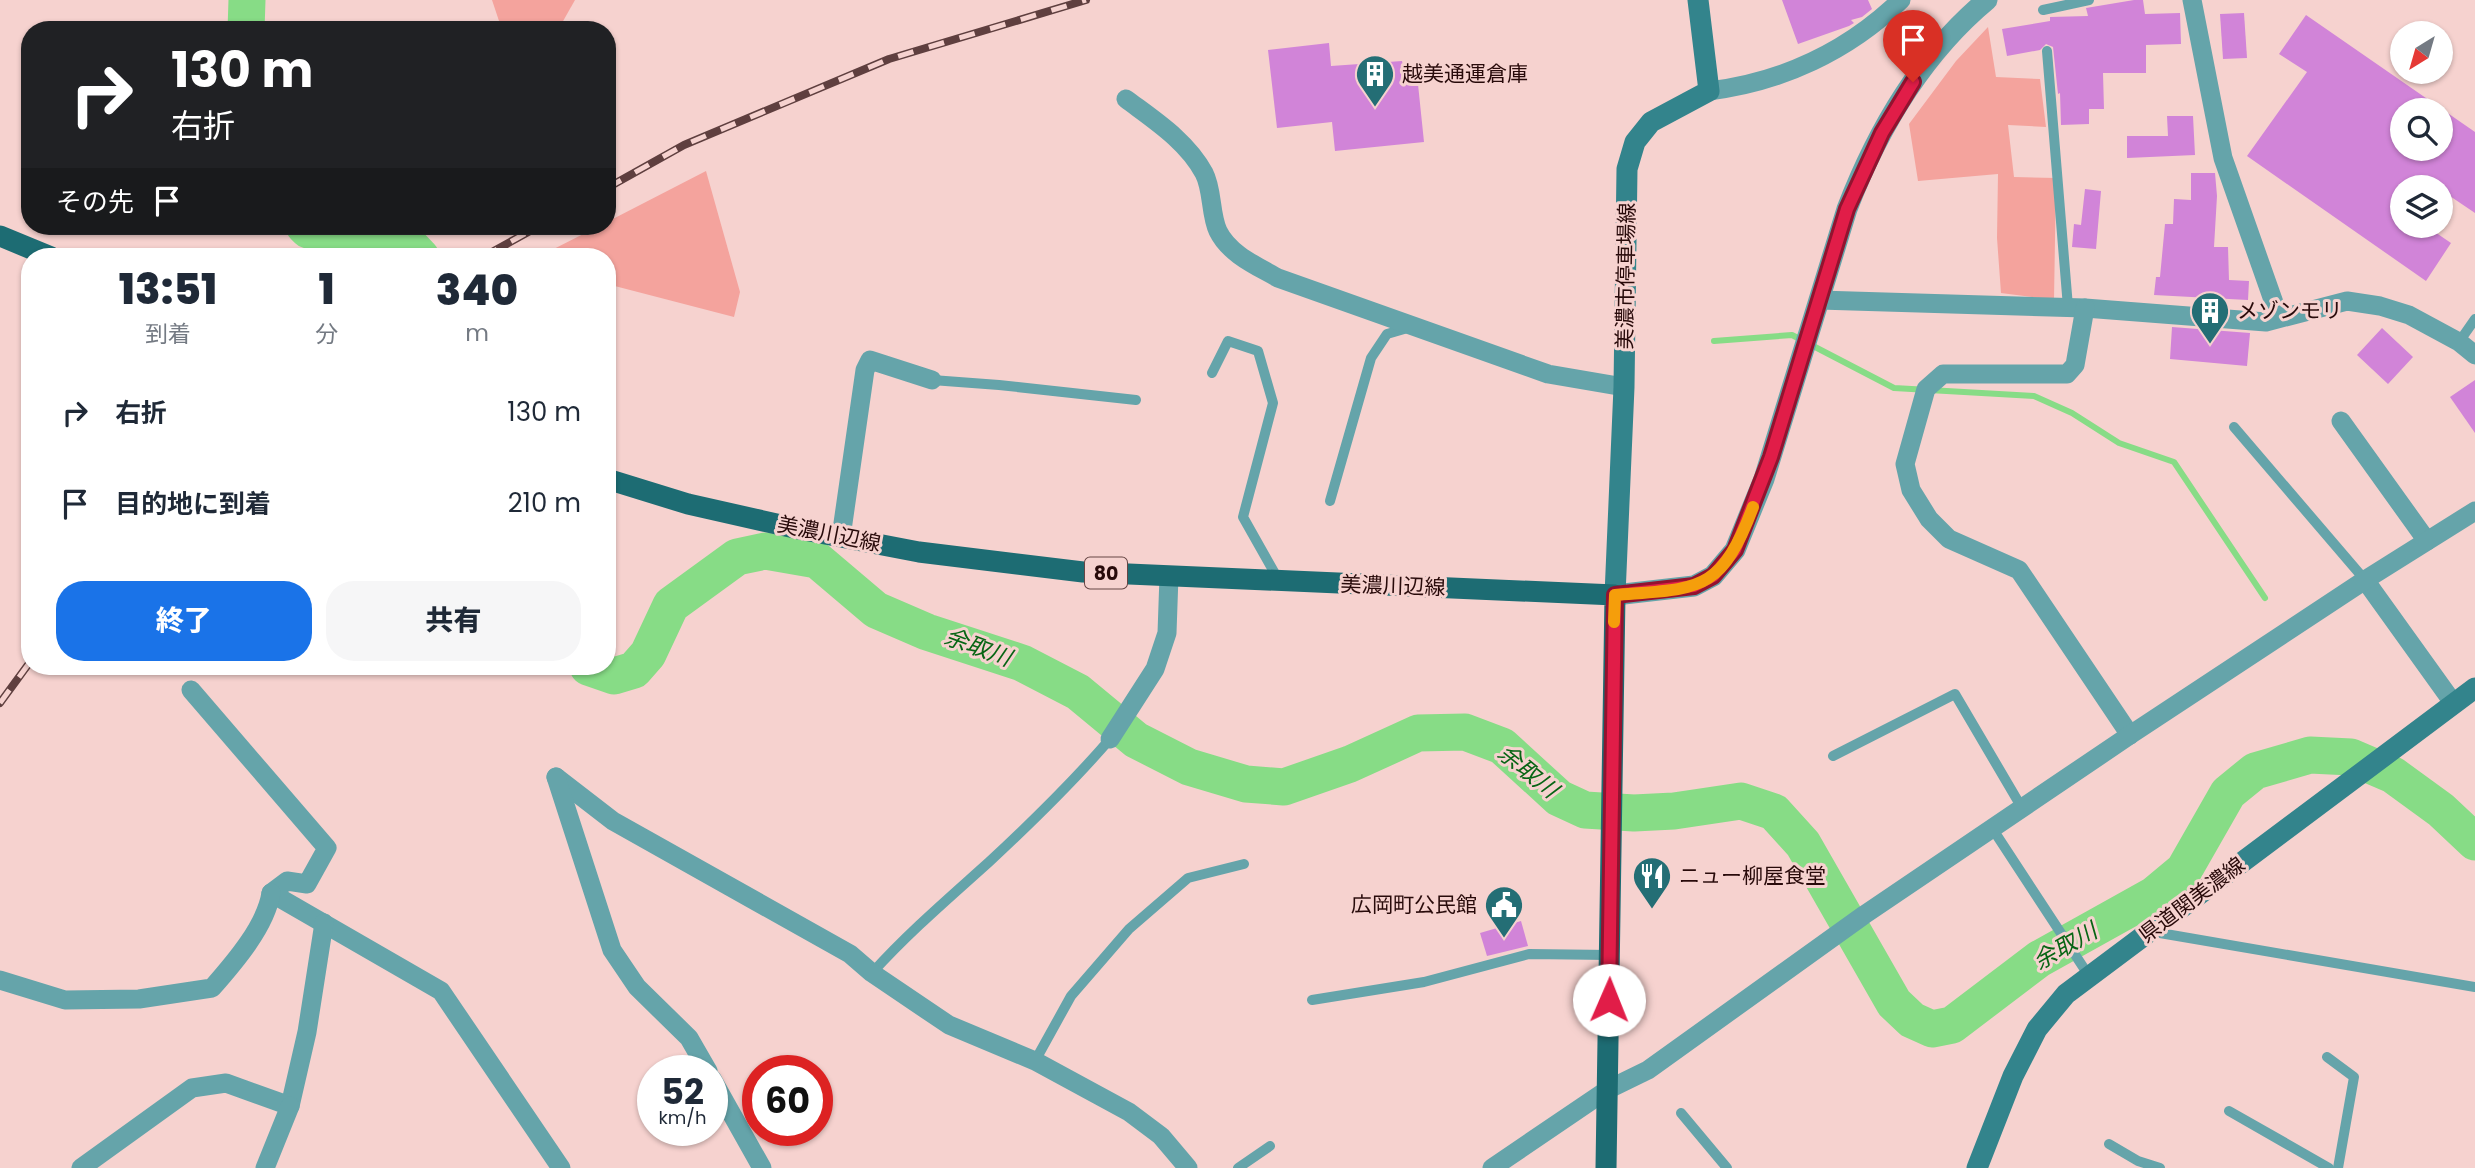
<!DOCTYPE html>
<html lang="ja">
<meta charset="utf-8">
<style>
body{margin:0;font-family:Poppins,"Noto Sans JP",sans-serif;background:#f6f6f7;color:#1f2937;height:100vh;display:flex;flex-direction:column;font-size:26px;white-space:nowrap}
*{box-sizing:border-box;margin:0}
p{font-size:23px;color:#747a83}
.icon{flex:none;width:38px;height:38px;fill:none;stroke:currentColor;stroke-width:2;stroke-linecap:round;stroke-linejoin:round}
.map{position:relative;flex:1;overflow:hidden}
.details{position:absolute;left:21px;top:248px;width:595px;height:427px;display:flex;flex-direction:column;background:#fff;border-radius:28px;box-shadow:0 2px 5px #0004}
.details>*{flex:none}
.top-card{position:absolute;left:21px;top:21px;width:595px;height:214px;border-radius:28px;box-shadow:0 2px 5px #0004;background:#202124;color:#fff;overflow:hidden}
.needle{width:46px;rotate:217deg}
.buttons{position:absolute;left:2390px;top:21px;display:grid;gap:14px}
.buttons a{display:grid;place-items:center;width:63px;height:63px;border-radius:50%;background:#fff;box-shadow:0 2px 5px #0004;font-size:35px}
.speed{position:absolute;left:637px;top:1055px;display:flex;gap:14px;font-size:35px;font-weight:700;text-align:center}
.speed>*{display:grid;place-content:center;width:91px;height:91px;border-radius:50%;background:#fff;box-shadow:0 2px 5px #0004;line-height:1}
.speed small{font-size:18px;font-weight:400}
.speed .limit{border:10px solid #d22;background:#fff;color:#111}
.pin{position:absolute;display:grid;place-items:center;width:60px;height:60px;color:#fff;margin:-72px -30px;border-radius:50% 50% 50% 0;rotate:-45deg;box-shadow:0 0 7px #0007}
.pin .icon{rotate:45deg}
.me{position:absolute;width:77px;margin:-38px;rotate:1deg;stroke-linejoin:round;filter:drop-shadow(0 0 5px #0008)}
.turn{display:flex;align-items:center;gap:24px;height:147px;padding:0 35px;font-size:32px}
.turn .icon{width:91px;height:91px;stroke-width:2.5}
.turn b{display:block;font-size:49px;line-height:60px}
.then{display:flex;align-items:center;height:66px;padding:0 35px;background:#0003;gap:14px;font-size:26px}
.eta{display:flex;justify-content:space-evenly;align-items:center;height:119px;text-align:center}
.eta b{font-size:42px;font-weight:800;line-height:49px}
.button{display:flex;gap:14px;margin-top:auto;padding:14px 35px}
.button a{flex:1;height:80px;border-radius:28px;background:#1a73e8;color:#fff;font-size:28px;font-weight:800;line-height:80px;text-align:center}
.button a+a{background:#f6f6f7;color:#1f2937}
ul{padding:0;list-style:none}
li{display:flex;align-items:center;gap:21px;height:91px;padding:0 35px}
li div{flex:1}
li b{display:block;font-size:26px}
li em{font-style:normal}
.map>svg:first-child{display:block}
.green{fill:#f4a39d}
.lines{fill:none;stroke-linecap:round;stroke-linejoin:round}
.stream{stroke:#87dc86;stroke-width:6}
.river{stroke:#87dc86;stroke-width:37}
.building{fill:#d184d8;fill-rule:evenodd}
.service{stroke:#65a4aa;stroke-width:10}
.minor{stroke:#65a4aa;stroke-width:19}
.tertiary{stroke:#65a4aa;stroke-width:21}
.secondary{stroke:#33848c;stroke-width:21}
.primary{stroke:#1d6c73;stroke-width:21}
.rail-casing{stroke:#5f3f3f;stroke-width:8}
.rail{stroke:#f6d2cf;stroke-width:5;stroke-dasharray:16;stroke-linecap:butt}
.route-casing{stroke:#92132f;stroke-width:18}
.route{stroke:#e11d48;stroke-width:12}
.slow{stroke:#f59e0b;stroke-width:12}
.labels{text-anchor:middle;stroke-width:6;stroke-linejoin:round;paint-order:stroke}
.shield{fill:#f6d2cf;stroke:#664645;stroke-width:2}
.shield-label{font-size:19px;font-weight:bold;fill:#280a0a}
.poi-label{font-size:21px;fill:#280a0a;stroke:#f6d2cf;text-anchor:start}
.street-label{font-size:21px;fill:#280a0a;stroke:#f6d2cf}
.water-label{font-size:23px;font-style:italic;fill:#076514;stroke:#f6d2cf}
</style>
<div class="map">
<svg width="2475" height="1168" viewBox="0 0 2475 1168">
<rect width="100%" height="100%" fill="#f6d2cf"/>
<g class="green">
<path d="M 492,0 L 575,0 L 558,30 L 502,30 Z"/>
<path d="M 1988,27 L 1996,77 L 2040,79 L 2046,127 L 2008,125 L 2014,177 L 2056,178 L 2054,300 L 2001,293 L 1997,238 L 1998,174 L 1918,181 L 1909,124 L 1956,61 Z"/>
<path d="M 706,171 L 740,292 L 734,317 L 607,284 L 607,257 L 538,257 L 599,226 L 607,226 L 607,222 Z"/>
</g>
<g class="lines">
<path class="stream" d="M 1714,341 L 1792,335 L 1894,388 L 2034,396 L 2072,413 L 2119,443 L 2174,462 L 2265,598"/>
<g class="river">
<path d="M 246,30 L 247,0"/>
<path d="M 304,226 L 308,230 L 355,243 L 402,237 L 421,257"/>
<path d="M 588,667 L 614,676 L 634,670 L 648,654 L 671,605 L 737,557 L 765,551 L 817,560 L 876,610 L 927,632 L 1022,663 L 1078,692 L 1136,740 L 1189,767 L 1246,784 L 1284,787 L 1350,764 L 1418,733 L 1465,732 L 1502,746 L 1559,798 L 1585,810 L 1634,813 L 1674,811 L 1741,801 L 1774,812 L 1803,844 L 1894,1003 L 1912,1020 L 1932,1029 L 1952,1025 L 2039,959 L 2154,895 L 2184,870 L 2228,793 L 2255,771 L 2310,755 L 2351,757 L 2393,775 L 2441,810 L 2475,842"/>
</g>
</g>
<g class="building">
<path d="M 1782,0 L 1868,0 L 1872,9 L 1862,17 L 1851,20 L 1854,23 L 1849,26 L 1798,44 Z"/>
<path d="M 2134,0 L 2143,0 L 2145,14 L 2180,13 L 2181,44 L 2146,45 L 2146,73 L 2103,73 L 2104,109 L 2089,109 L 2089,124 L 2061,125 L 2060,93 L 2058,94 L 2053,47 L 2046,44 L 2040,50 L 2007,56 L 2002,29 L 2050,21 L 2050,17 L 2088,16 L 2086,8 Z"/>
<path d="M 2244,13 L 2247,58 L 2223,59 L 2220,14 Z"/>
<path d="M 2306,15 L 2475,132 L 2475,213 L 2441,190 L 2441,187 L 2403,187 L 2403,226 L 2426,226 L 2451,243 L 2426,281 L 2247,156 L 2307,72 L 2279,54 ZM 2403,110 L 2441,110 L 2441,149 L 2403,149 Z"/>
<path d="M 1329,43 L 1331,66 L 1402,61 L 1403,66 L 1416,65 L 1424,142 L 1335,151 L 1332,122 L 1277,128 L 1268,50 Z"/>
<path d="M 2167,116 L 2193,116 L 2195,155 L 2127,158 L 2127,136 L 2168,136 Z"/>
<path d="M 2191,173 L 2215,173 L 2217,196 L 2214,247 L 2228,247 L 2229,280 L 2249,281 L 2248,300 L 2154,295 L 2156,277 L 2160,277 L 2165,224 L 2173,224 L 2174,199 L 2191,200 Z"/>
<path d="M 2085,189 L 2101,191 L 2096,249 L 2072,247 L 2074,224 L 2081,225 Z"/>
<path d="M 2172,327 L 2250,333 L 2247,366 L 2170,359 Z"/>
<path d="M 2382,328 L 2413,357 L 2388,384 L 2357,355 Z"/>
<path d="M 2475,380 L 2475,433 L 2450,397 Z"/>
<path d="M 1521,921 L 1528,946 L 1487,956 L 1480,933 Z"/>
</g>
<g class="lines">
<g class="service">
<path d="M 2043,10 L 2089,0"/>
<path d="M 2047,51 L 2068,307"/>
<path d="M 2459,342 L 2475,319"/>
<path d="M 1212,373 L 1228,341 L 1258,351 L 1273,403 L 1243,517 L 1278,579"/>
<path d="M 932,380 L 999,385 L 1136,400"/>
<path d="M 2234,427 L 2365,580"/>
<path d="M 1330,501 L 1371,358 L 1387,334 L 1411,327"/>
<path d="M 1833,756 L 1955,694 L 2022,808"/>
<path d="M 1992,828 L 2089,976"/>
<path d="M 2154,932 L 2475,987"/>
<path d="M 872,973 C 908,933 949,898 989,862 C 1031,823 1073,782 1110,739"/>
<path d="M 1312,1000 L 1424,982 L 1529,954 L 1610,955"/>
<path d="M 2327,1057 L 2354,1077 L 2338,1168"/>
<path d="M 1035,1061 L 1071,996 L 1129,929 L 1188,878 L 1244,864"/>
<path d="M 2229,1111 L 2329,1168"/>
<path d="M 1681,1113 L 1727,1168"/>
<path d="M 2109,1144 L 2138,1161 L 2160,1168"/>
<path d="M 1238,1168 L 1270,1146"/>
</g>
<g class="minor">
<path d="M 2192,0 L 2223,158 L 2279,317"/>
<path d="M 1709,91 C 1782,82 1848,51 1901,0"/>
<path d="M 1126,99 C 1154,120 1187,141 1204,173 C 1213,190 1210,214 1218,231 C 1229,254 1257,266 1278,278 L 1548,374 L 1624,387"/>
<path d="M 1819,300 L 2085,308 L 2266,322 L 2347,301 L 2380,306 L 2409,315 L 2459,342 L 2475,355"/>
<path d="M 2085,308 L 2075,365 L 2067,374 L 1943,374 L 1926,389 L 1905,464 L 1911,490 L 1929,519 L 1949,539 L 2019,570 L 2130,735"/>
<path d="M 2341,421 L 2427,541"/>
<path d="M 841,537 L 865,370 L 870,360 L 932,380"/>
<path d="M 2365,580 L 2454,704"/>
<path d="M 191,690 L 327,848 L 307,884 L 287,881 L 271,893 L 441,991 L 561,1168"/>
<path d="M 1110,739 L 1155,669 L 1167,633 L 1169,576"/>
<path d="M 556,777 L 613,821 L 850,954 L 872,973 L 949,1025 L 1035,1061 L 1129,1112 L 1161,1136 L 1188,1168"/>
<path d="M 556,777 L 612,950 L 637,987 L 689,1038 L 708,1071"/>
<path d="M 0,980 L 65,1000 L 139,999 L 212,988 C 234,963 266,926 271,893"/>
<path d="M 712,1079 L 762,1168"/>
<path d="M 81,1168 L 192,1088 L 226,1083 L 290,1106 L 307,1032 L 324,923"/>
<path d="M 265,1168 L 290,1106"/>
<path d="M 1492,1168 L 1607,1090 L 1648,1070 L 1864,915 L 2130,735 L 2365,580 L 2475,511"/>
</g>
<path class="tertiary" d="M 1615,595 L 1694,586 L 1713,576 L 1735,550 L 1764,479 L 1847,209 C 1877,131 1922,54 1987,0"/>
<g class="secondary">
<path d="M 1615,595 L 1624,387 L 1627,169 L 1635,142 L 1651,122 L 1709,91 L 1698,0"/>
<path d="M 1977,1168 L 2013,1076 L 2037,1029 L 2066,994 L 2475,688"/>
</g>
<g class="primary">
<path d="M 0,236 L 51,257"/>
<path d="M 607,479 L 688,504 L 799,529 L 919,552 L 1083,572 L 1615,595 L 1606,1168"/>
</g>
<g class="rail-casing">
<g id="rail">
<path d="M 607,188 L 684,145 L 889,59 L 1086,0"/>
<path d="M 483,257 L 539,226"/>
<path d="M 0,703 L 30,662"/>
</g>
</g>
<use href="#rail" class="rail"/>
</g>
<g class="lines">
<g class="route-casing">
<path id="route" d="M 1609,1000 L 1615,595 L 1694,586 L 1713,576 L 1735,550 L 1771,457 L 1847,209 L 1882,133 L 1913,82"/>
</g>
<use href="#route" class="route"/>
<path class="slow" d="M 1614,622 L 1615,595 C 1700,588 1720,594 1753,507"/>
</g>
<defs>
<g id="building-pin" transform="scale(2.0125)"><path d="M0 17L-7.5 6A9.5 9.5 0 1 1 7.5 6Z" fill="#246e75" stroke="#f6d2cf"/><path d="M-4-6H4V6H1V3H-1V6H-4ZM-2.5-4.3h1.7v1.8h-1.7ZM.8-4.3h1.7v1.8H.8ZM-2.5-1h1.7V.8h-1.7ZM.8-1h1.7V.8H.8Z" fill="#fff"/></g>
<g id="restaurant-pin" transform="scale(2.0125)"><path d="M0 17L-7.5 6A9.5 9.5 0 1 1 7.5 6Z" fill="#246e75" stroke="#f6d2cf"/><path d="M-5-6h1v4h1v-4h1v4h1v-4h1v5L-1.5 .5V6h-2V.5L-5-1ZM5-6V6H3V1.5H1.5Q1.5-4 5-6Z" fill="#fff"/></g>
<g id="civic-pin" transform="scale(2.0125)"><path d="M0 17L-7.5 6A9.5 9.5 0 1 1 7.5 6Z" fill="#246e75" stroke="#f6d2cf"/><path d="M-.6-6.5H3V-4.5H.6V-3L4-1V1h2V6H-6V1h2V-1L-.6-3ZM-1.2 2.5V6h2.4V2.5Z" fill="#fff"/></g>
</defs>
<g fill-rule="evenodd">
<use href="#building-pin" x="1375" y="74"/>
<use href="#building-pin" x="2210" y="311"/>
<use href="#restaurant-pin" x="1652" y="876"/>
<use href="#civic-pin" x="1504" y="905"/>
</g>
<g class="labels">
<rect class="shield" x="1085" y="557.5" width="42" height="31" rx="5"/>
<g class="shield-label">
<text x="1106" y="580">80</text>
</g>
<g class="poi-label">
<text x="1402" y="81">越美通運倉庫</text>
<text x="2237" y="318">メゾンモリ</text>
<text x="1679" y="883">ニュー柳屋食堂</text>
<text x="1477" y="912" text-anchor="end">広岡町公民館</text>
</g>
<g class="street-label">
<text transform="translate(1626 276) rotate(-89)" y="7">美濃市停車場線</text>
<text transform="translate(829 534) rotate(11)" y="7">美濃川辺線</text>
<text transform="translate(1393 586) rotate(2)" y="7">美濃川辺線</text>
<text transform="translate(2192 900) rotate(-37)" y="7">県道関美濃線</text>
</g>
<g class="water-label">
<text transform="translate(978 647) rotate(20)" y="8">余取川</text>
<text transform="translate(1528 771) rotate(39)" y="8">余取川</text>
<text transform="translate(2065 946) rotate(-30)" y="8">余取川</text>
</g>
</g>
</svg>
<div class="buttons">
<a><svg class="needle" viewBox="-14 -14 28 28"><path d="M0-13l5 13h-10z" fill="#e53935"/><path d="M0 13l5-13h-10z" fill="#747a83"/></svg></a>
<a><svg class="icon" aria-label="search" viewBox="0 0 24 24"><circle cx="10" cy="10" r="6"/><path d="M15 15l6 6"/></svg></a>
<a><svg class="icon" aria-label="layers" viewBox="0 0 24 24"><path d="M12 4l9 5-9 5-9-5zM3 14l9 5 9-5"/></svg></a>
</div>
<div class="speed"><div>52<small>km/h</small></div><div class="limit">60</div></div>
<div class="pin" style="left:1913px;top:82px;background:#d93025"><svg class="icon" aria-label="arrive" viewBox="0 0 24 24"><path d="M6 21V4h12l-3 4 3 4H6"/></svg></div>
<svg class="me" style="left:1609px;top:1000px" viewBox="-20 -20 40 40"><circle r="19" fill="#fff"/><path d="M0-13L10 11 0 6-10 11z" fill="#e11d48"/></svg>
<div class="top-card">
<div class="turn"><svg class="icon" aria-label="right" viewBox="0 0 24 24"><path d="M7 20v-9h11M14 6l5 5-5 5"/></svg><div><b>130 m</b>右折</div></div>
<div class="then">その先<svg class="icon" aria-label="arrive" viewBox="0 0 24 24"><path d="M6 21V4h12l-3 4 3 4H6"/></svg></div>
</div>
<section class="details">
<div class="eta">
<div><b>13:51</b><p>到着</p></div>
<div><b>1</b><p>分</p></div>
<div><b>340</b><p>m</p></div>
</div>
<ul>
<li><svg class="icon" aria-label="right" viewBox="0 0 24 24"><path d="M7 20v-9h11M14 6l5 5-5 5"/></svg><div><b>右折</b></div><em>130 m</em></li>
<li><svg class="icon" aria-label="arrive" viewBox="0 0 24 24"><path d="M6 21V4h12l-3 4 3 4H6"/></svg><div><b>目的地に到着</b></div><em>210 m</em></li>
</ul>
<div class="button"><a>終了</a><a>共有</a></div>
</section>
</div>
